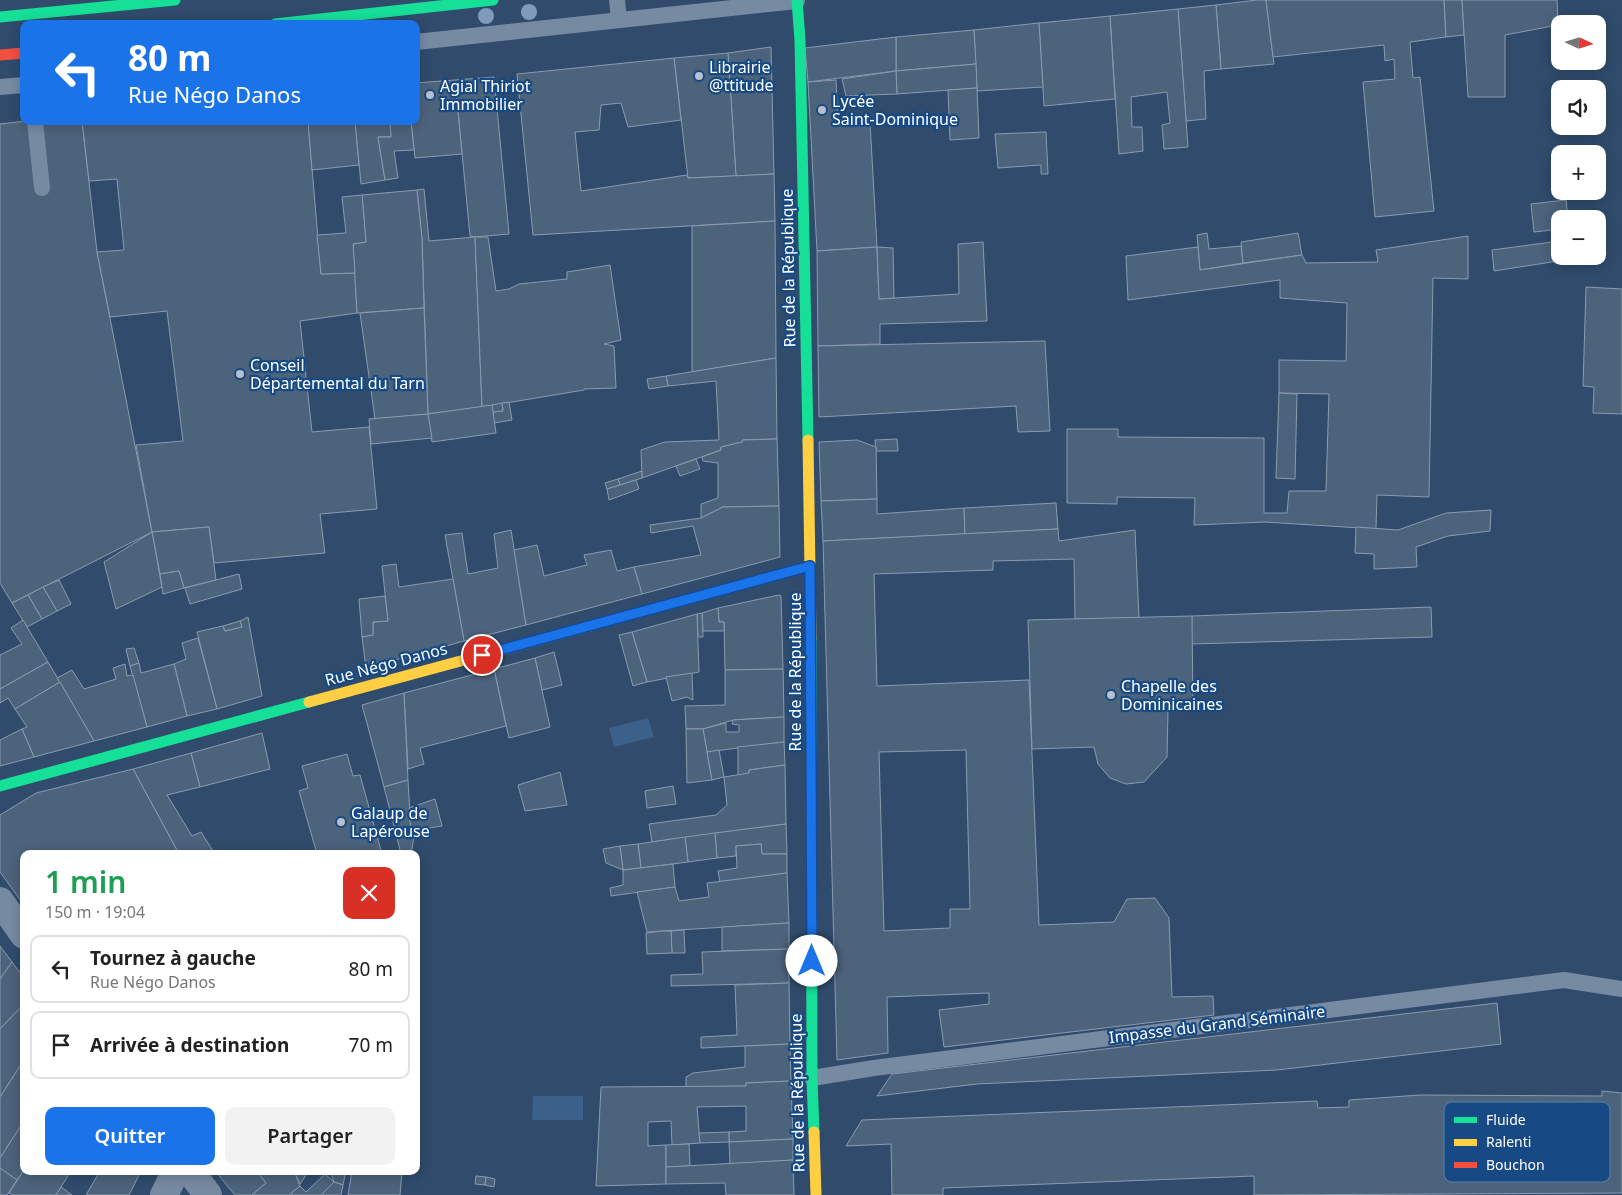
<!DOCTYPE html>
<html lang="fr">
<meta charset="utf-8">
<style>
body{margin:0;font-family:"Noto Sans",sans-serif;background:#f2f2f2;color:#222;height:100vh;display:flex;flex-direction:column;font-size:19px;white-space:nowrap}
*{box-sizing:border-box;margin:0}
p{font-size:16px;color:#767676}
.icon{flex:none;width:28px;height:28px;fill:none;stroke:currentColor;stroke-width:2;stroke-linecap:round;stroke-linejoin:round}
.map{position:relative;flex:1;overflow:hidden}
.side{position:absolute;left:20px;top:850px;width:400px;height:325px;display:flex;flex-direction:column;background:#fff;border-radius:10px;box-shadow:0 2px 12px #0003}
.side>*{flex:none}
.guide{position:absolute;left:20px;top:20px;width:400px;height:105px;border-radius:10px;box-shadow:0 2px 12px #0003;background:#1a73e8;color:#fff;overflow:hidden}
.needle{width:32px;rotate:94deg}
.tools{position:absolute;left:1551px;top:15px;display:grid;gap:10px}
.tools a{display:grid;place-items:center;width:55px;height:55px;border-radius:10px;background:#fff;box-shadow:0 2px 12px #0003;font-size:25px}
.pin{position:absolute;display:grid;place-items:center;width:42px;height:42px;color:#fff;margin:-21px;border:2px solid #fff;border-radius:50%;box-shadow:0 1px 5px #0007}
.me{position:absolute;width:55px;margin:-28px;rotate:0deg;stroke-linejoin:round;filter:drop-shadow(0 0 4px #0008)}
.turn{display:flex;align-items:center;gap:18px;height:105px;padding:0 25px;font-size:22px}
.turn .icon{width:65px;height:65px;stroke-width:2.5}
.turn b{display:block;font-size:35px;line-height:42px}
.round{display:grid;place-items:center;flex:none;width:52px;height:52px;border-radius:10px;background:#f2f2f2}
.headline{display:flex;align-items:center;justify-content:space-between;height:85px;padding:0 25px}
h1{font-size:30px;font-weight:600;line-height:38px;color:#1e9e55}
.button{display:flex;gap:10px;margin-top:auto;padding:10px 25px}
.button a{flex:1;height:58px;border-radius:10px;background:#1a73e8;color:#fff;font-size:20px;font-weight:600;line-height:58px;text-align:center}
.button a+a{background:#f2f2f2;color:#222}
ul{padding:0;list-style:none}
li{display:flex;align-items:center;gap:15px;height:68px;margin:0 10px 8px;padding:0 15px;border:2px solid #e0e0e0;border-radius:10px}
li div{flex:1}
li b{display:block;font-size:19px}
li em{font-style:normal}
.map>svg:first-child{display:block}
.water{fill:#3b608a}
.building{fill:#4c637c;stroke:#8a9bb0;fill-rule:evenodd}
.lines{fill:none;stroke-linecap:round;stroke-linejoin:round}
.lane{stroke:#768aa2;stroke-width:16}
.street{stroke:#768aa2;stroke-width:28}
.fast{stroke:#16e098;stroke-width:11}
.slow{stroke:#ffcf43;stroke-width:11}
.jam{stroke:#f24e42;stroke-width:11}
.tree{fill:#7f9bba}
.route-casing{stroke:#114b97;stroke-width:12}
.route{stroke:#1a73e8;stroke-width:9}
.poi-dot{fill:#b7c0cc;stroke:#174a84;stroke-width:2}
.labels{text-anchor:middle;stroke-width:4.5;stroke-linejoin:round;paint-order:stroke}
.poi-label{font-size:16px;fill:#fff;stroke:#174a84;text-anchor:start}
.street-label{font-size:16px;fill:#fff;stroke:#174a84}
.key{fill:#174a84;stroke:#5d80a9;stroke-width:1}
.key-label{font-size:14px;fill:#fff}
</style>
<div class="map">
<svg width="1622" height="1195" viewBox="0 0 1622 1195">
<rect width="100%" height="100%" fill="#304b6c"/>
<g class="water">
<path d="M 648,718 L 654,737 L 614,747 L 609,728 Z"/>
<path d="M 533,1096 L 583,1096 L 583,1120 L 532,1120 Z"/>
</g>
<g class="building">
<path d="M 1257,0 L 1266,0 L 1274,64 L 1221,69 L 1216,5 Z"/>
<path d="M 1266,0 L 1444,0 L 1446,37 L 1410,42 L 1413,78 L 1420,77 L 1434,211 L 1375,217 L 1363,82 L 1395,79 L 1394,59 L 1385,61 L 1384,45 L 1273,57 Z"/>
<path d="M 1444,0 L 1462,0 L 1464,35 L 1446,37 Z"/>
<path d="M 1462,0 L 1557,0 L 1558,25 L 1505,35 L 1505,97 L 1468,97 Z"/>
<path d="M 1216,5 L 1221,69 L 1204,71 L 1206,119 L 1186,121 L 1178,9 Z"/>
<path d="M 1178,9 L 1188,147 L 1164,149 L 1162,125 L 1170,123 L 1167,92 L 1131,97 L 1132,127 L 1142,127 L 1143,151 L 1119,154 L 1110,16 Z"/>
<path d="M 1110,16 L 1115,99 L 1044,106 L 1039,23 Z"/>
<path d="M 1039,23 L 1043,87 L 977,91 L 974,30 Z"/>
<path d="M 974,30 L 976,64 L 896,71 L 896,37 Z"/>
<path d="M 896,37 L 896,71 L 808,82 L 805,48 Z"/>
<path d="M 771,47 L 774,174 L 736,176 L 728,53 Z"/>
<path d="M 728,53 L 736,176 L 688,178 L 674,58 Z"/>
<path d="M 674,58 L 681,120 L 628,127 L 621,103 L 601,105 L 599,130 L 575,132 L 581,191 L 687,175 L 688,178 L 774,174 L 775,221 L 533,235 L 517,74 Z"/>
<path d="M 976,64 L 977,88 L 897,94 L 896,71 Z"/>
<path d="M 896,71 L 897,94 L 846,96 L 842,79 Z"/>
<path d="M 494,77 L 509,234 L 475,237 L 470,236 L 455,80 Z"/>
<path d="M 455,80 L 462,154 L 415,158 L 411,121 L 416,121 L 416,83 Z"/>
<path d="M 836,80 L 838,124 L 870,122 L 877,247 L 817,251 L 808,82 Z"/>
<path d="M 977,88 L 979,138 L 950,140 L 948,90 Z"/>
<path d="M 27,121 L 82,121 L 97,252 L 152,532 L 12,603 L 0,583 L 0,124 Z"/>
<path d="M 82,121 L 308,121 L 321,274 L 355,273 L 357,313 L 300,321 L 312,432 L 369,427 L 377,509 L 320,514 L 325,553 L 214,563 L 209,527 L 152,532 L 136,445 L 183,441 L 167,311 L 110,317 L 97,252 L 124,250 L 117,179 L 89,181 Z"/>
<path d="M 308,121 L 355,121 L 359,165 L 312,170 Z"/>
<path d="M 355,121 L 390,121 L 391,137 L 378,137 L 385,180 L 361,184 Z"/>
<path d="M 390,121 L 411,121 L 414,150 L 394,151 L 398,178 L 385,180 L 378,137 L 391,137 Z"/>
<path d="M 1046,132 L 1048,174 L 1041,174 L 1041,165 L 998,168 L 995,134 Z"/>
<path d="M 424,189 L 429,241 L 475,237 L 482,407 L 428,414 L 422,239 L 417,190 Z"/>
<path d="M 417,190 L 422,239 L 424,308 L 357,313 L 353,244 L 366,242 L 362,195 Z"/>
<path d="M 362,195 L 366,242 L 353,244 L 355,273 L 321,274 L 317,235 L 346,233 L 342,197 Z"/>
<path d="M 1566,200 L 1568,219 L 1560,219 L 1560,229 L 1534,232 L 1531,204 Z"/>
<path d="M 775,221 L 776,358 L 692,372 L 692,226 Z"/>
<path d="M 1207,233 L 1209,249 L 1241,246 L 1243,263 L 1200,270 L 1197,235 Z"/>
<path d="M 1298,233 L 1302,255 L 1243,263 L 1241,242 Z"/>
<path d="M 1603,235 L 1606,254 L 1598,255 L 1598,236 Z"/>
<path d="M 1468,236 L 1468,279 L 1433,278 L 1429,497 L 1377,495 L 1376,529 L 1265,522 L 1194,525 L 1195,498 L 1117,497 L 1117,504 L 1067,503 L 1067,429 L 1118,429 L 1118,437 L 1264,438 L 1264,513 L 1287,513 L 1289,491 L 1326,491 L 1329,394 L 1279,393 L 1279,360 L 1346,361 L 1347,303 L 1280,298 L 1280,280 L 1128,300 L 1126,256 L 1198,247 L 1200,270 L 1302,255 L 1306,263 L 1378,262 L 1376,250 Z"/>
<path d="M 475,237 L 488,237 L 496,291 L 509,289 L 519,284 L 567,279 L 567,272 L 610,265 L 621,340 L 604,344 L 614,346 L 616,388 L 584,389 L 584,390 L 482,407 Z"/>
<path d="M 1560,241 L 1560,256 L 1590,256 L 1494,271 L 1492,250 Z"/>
<path d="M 983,242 L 987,321 L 880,324 L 880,344 L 818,346 L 817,251 L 877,247 L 879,299 L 959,294 L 958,244 Z"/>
<path d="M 877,247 L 893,248 L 894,298 L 879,299 Z"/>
<path d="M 1586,287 L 1622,289 L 1622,414 L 1593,413 L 1594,387 L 1583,386 Z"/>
<path d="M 424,308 L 428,414 L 375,419 L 360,313 Z"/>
<path d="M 1045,341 L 1050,431 L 1018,432 L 1016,406 L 819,417 L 818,346 Z"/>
<path d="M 776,358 L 777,439 L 743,440 L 742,442 L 721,447 L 721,450 L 642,478 L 641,450 L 665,442 L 719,440 L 716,381 L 668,386 L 666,376 Z"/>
<path d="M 666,376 L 668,386 L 649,389 L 647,379 Z"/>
<path d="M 1279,393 L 1297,394 L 1295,479 L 1276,478 Z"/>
<path d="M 509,402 L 512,420 L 494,423 L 493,412 L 503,411 L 502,403 Z"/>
<path d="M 502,403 L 503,411 L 493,412 L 492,405 Z"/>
<path d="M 492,405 L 496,433 L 432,442 L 428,414 Z"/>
<path d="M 428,414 L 432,438 L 371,444 L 369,419 Z"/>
<path d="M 777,439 L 779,506 L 723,507 L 701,518 L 701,504 L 718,498 L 718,463 L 703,461 L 702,457 L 721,450 L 721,447 L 742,442 L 743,440 Z"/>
<path d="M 897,439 L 898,451 L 876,451 L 875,440 Z"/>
<path d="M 857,440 L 876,447 L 877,499 L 821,501 L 819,442 Z"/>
<path d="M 696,459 L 700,469 L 680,476 L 676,466 Z"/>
<path d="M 642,471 L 642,478 L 620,485 L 618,479 Z"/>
<path d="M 618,479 L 620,485 L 607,489 L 605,483 Z"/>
<path d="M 636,480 L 639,489 L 609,500 L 607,489 Z"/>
<path d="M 877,499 L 877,514 L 964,508 L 965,534 L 823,541 L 821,501 Z"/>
<path d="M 1056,503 L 1058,529 L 965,534 L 964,508 Z"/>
<path d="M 779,506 L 780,557 L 642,594 L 634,567 L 701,555 L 693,526 L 651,533 L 650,525 L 701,518 L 723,507 Z"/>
<path d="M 1491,510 L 1490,531 L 1448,536 L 1416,547 L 1417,567 L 1374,569 L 1374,554 L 1355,553 L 1356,527 L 1398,530 L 1446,513 Z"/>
<path d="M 209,527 L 216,580 L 184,588 L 179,571 L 160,574 L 152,532 Z"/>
<path d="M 1058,529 L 1059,541 L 1135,530 L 1139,618 L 1075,619 L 1074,559 L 993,561 L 993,570 L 874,574 L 877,686 L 1029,680 L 1039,925 L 1114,922 L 1127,899 L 1155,898 L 1169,918 L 1172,997 L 1213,996 L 1214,1015 L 944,1047 L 939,1010 L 989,1004 L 989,993 L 887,997 L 888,1053 L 837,1060 L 823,541 ZM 966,750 L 970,909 L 950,909 L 950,928 L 884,931 L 879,752 Z"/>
<path d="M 511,530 L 526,625 L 464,641 L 445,535 L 462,533 L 468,574 L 498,568 L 494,534 Z"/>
<path d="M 152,532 L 162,587 L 116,609 L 104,562 Z"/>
<path d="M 537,545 L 544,576 L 587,565 L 584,555 L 611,550 L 617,571 L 634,567 L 642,594 L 526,625 L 514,550 Z"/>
<path d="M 396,564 L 399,587 L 453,579 L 464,641 L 366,668 L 362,637 L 373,635 L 373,622 L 388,621 L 382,566 Z"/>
<path d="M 179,571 L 184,588 L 163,594 L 160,574 Z"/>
<path d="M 239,574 L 242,589 L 190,604 L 185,588 Z"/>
<path d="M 59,580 L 71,604 L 57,611 L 43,587 Z"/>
<path d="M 43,587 L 57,611 L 42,619 L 28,595 Z"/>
<path d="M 28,595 L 42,619 L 27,627 L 12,603 Z"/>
<path d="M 779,595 L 781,596 L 783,669 L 725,670 L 724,622 L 719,622 L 718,608 Z"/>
<path d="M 385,596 L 388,621 L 373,622 L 373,635 L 362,637 L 359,599 Z"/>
<path d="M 1431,607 L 1432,637 L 1191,644 L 1192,616 Z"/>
<path d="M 718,608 L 719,622 L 724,622 L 724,631 L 703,631 L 702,613 Z"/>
<path d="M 702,613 L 703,637 L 698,637 L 697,614 Z"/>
<path d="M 697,614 L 699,672 L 647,682 L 632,632 Z"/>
<path d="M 1192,616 L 1193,710 L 1168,711 L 1167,757 L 1144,782 L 1126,784 L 1110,778 L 1098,764 L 1094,747 L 1032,749 L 1028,620 Z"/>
<path d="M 248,617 L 262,696 L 217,709 L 197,632 L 223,626 L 225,631 L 242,627 L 240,621 Z"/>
<path d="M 23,620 L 48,662 L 0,689 L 0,655 L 22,644 L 11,628 Z"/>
<path d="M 240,621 L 242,627 L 225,631 L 223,626 Z"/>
<path d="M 632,632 L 647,682 L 633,686 L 619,635 Z"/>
<path d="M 198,638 L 217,709 L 187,716 L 174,664 L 186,659 L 182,643 Z"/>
<path d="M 134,648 L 139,663 L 130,666 L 126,649 Z"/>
<path d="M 554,652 L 562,685 L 542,690 L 535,658 Z"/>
<path d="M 535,658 L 550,727 L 509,738 L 494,669 Z"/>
<path d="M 48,662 L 60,682 L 15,709 L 8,698 L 0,703 L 0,689 Z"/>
<path d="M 139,663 L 141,673 L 174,664 L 187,716 L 147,727 L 130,666 Z"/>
<path d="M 125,664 L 127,676 L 133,675 L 147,727 L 94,741 L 57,678 L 72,670 L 84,689 L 116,679 L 113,668 Z"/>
<path d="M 494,669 L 506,726 L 420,748 L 424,764 L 408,769 L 404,693 Z"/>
<path d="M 783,669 L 784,717 L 733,720 L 703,729 L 686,729 L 685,706 L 725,705 L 725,670 Z"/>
<path d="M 692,673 L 693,700 L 687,697 L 672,701 L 666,677 Z"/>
<path d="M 60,682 L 94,741 L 34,757 L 22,729 L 27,727 L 15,709 Z"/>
<path d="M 404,693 L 408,780 L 384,787 L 362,705 Z"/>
<path d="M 784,717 L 784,742 L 707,752 L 703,729 L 726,723 L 726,732 L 739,732 L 739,725 L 732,724 L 733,720 Z"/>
<path d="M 22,729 L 34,757 L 0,766 L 0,740 Z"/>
<path d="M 686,729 L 703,729 L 712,780 L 687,783 Z"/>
<path d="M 262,733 L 270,769 L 200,787 L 191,753 Z"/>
<path d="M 784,742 L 785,765 L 749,770 L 749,773 L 738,775 L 738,747 Z"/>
<path d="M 719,750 L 724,777 L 712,780 L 707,752 Z"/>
<path d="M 191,753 L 200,787 L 167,795 L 192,836 L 201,832 L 215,854 L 179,854 L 133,769 Z"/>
<path d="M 347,754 L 353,776 L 360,775 L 382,854 L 317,854 L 299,791 L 308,788 L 302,766 Z"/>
<path d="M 785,765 L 786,824 L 652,842 L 649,824 L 716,815 L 727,805 L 724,777 L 749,773 L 749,770 Z"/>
<path d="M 133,769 L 179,854 L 24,854 L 24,905 L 0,872 L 0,815 L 36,793 Z"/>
<path d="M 560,772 L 567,805 L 525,811 L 518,785 Z"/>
<path d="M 408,780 L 411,831 L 396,834 L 384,787 Z"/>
<path d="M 673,786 L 676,804 L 647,808 L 645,791 Z"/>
<path d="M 435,799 L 442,826 L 411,831 L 409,808 Z"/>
<path d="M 786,824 L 787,854 L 762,854 L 761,844 L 736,846 L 736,856 L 717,858 L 715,833 Z"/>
<path d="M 415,831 L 411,854 L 401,854 L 396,834 Z"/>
<path d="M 715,833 L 717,858 L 688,862 L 685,837 Z"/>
<path d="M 685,837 L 688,862 L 641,868 L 638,844 Z"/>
<path d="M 638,844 L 641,868 L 623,870 L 620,846 Z"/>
<path d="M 761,844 L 762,854 L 787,854 L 787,873 L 720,882 L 718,871 L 737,868 L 736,846 Z"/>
<path d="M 620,846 L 623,870 L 606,863 L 603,849 Z"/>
<path d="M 673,864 L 675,887 L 611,896 L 610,888 L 623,885 L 623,870 Z"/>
<path d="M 787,873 L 789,923 L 647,932 L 637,892 L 675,887 L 679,901 L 709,897 L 707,883 Z"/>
<path d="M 789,923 L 789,949 L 722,951 L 722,927 Z"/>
<path d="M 684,930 L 685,953 L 672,953 L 671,931 Z"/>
<path d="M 662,931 L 671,931 L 672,953 L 647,954 L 646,933 Z"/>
<path d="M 0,946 L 12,962 L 0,979 Z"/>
<path d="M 789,949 L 789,983 L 671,986 L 671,975 L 703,974 L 702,952 Z"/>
<path d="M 12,962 L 24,978 L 24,1004 L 0,1029 L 0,979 Z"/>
<path d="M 789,983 L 790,1044 L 701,1048 L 701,1037 L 737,1035 L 735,985 Z"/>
<path d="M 1497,1003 L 1501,1044 L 1277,1070 L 977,1084 L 877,1096 L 892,1074 Z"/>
<path d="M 24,1004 L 24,1060 L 0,1097 L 0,1029 Z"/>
<path d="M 790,1044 L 791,1081 L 746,1083 L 746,1086 L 686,1087 L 686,1077 L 693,1073 L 745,1067 L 745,1046 Z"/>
<path d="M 24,1060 L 24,1121 L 0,1158 L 0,1097 Z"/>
<path d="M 791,1081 L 793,1139 L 729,1142 L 729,1132 L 746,1131 L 746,1106 L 697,1107 L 700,1143 L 672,1145 L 671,1121 L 648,1122 L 648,1146 L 666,1145 L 666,1184 L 596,1186 L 601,1087 L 746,1086 L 746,1083 Z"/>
<path d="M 1602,1091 L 1622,1093 L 1622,1193 L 1254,1195 L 1254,1176 L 943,1188 L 943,1195 L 892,1195 L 891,1144 L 846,1146 L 862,1120 L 1317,1101 L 1318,1108 L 1349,1107 L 1349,1100 L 1420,1095 L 1602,1096 Z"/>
<path d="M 24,1121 L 24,1170 L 17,1180 L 0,1168 L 0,1158 Z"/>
<path d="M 729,1132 L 729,1142 L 700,1143 L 699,1133 Z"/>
<path d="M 793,1139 L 793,1160 L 730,1164 L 729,1142 Z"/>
<path d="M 689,1144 L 690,1166 L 666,1167 L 666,1145 Z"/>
<path d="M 793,1160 L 794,1195 L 726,1195 L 725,1183 L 666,1184 L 666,1167 Z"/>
<path d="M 0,1168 L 17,1180 L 7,1195 L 0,1195 Z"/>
<path d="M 24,1170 L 24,1171 L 71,1171 L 56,1195 L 13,1195 L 9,1193 Z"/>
<path d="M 100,1171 L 141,1171 L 129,1195 L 86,1195 Z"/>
<path d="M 215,1171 L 257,1171 L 266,1183 L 252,1195 L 235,1195 Z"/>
<path d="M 257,1171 L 294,1171 L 300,1186 L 289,1195 L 252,1195 L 266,1183 Z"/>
<path d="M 294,1171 L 309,1171 L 300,1184 Z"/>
<path d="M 330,1171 L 346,1171 L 343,1185 L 334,1182 Z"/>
<path d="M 352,1171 L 402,1171 L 400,1195 L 348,1195 Z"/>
<path d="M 325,1174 L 334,1182 L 321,1195 L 289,1195 L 300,1186 L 306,1192 Z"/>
<path d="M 476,1176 L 486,1177 L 485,1185 L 475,1184 Z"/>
<path d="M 486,1177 L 495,1179 L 494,1187 L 485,1185 Z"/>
<path d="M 334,1182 L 343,1185 L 341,1195 L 321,1195 Z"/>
<path d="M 61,1187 L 72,1195 L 56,1195 Z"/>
</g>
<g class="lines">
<g class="lane">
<path d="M 617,0 L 619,20"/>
<path d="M 416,42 L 797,1"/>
<path d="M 0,87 L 24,85"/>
<path d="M 35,121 L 42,188"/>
<path d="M 812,1078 L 874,1068 L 1564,980 L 1622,989"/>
</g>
<g class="street">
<path d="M 0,901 L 24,935"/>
<path d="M 190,1171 L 208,1195"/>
<path d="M 164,1195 L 176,1171"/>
</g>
<g class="fast">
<path d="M 797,0 L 800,40 L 808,440"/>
<path d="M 0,17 L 175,0"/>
<path d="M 275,24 L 493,0"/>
<path d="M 811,638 L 812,1078 L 814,1132"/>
<path d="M 0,786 L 309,702"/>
</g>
<g class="slow">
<path d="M 808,440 L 811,638"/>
<path d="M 309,702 L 590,626"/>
<path d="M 814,1132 L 816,1195"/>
</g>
<g class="jam">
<path d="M 0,55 L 24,53"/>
<path d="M 590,626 L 810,566"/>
</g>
</g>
<g class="tree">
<circle cx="529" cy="12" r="8"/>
<circle cx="486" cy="16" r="8"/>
</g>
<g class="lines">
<g class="route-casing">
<path id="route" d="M 482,655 L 810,566 L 812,961"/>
</g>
<use href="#route" class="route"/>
</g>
<g class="poi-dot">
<circle cx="699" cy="76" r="5"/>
<circle cx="430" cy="95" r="5"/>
<circle cx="822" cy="110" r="5"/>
<circle cx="240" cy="374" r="5"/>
<circle cx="1111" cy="695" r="5"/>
<circle cx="341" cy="822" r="5"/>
</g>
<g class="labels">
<g class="poi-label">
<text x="709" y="73">Librairie<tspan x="709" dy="18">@ttitude</tspan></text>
<text x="440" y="92">Agial Thiriot<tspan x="440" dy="18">Immobilier</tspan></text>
<text x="832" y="107">Lycée<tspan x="832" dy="18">Saint-Dominique</tspan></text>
<text x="250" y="371">Conseil<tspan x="250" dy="18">Départemental du Tarn</tspan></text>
<text x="1121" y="692">Chapelle des<tspan x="1121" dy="18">Dominicaines</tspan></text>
<text x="351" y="819">Galaup de<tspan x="351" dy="18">Lapérouse</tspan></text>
</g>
<g class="street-label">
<text transform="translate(788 268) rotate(-91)" y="6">Rue de la République</text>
<text transform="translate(386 664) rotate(-15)" y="6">Rue Négo Danos</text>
<text transform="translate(795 672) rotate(-90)" y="6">Rue de la République</text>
<text transform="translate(1217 1024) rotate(-7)" y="6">Impasse du Grand Séminaire</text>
<text transform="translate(797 1093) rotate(-91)" y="6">Rue de la République</text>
</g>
</g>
<rect x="1444" y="1102" width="166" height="80" rx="8" class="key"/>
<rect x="1454" y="1117" width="23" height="6" fill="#16e098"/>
<rect x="1454" y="1139" width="23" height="7" fill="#ffcf43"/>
<rect x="1454" y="1162" width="23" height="6" fill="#f24e42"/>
<g class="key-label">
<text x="1486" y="1125">Fluide</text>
<text x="1486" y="1147">Ralenti</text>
<text x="1486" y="1170">Bouchon</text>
</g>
</svg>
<div class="tools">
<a><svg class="needle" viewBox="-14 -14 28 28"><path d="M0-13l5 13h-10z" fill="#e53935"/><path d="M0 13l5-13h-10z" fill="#767676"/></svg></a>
<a><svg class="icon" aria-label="sound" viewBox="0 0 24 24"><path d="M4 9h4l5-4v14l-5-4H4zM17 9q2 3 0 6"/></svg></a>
<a>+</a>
<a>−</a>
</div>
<div class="pin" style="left:482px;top:655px;background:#d93025"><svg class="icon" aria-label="arrive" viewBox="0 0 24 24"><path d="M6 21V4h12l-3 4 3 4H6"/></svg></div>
<svg class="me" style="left:812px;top:961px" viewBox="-20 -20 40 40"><circle r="19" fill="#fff"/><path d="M0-13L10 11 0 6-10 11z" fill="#1a73e8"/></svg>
<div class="guide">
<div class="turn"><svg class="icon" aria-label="left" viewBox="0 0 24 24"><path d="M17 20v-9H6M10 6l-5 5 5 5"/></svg><div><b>80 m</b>Rue Négo Danos</div></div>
</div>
<section class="side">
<div class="headline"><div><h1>1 min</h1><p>150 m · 19:04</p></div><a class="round" style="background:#d93025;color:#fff"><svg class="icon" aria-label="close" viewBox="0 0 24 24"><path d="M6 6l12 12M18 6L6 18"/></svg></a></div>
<ul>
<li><svg class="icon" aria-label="left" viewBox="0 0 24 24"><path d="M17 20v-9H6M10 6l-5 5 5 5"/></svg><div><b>Tournez à gauche</b><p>Rue Négo Danos</p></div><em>80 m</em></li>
<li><svg class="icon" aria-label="arrive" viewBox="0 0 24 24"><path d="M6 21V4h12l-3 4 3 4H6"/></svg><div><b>Arrivée à destination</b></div><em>70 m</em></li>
</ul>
<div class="button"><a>Quitter</a><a>Partager</a></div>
</section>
</div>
